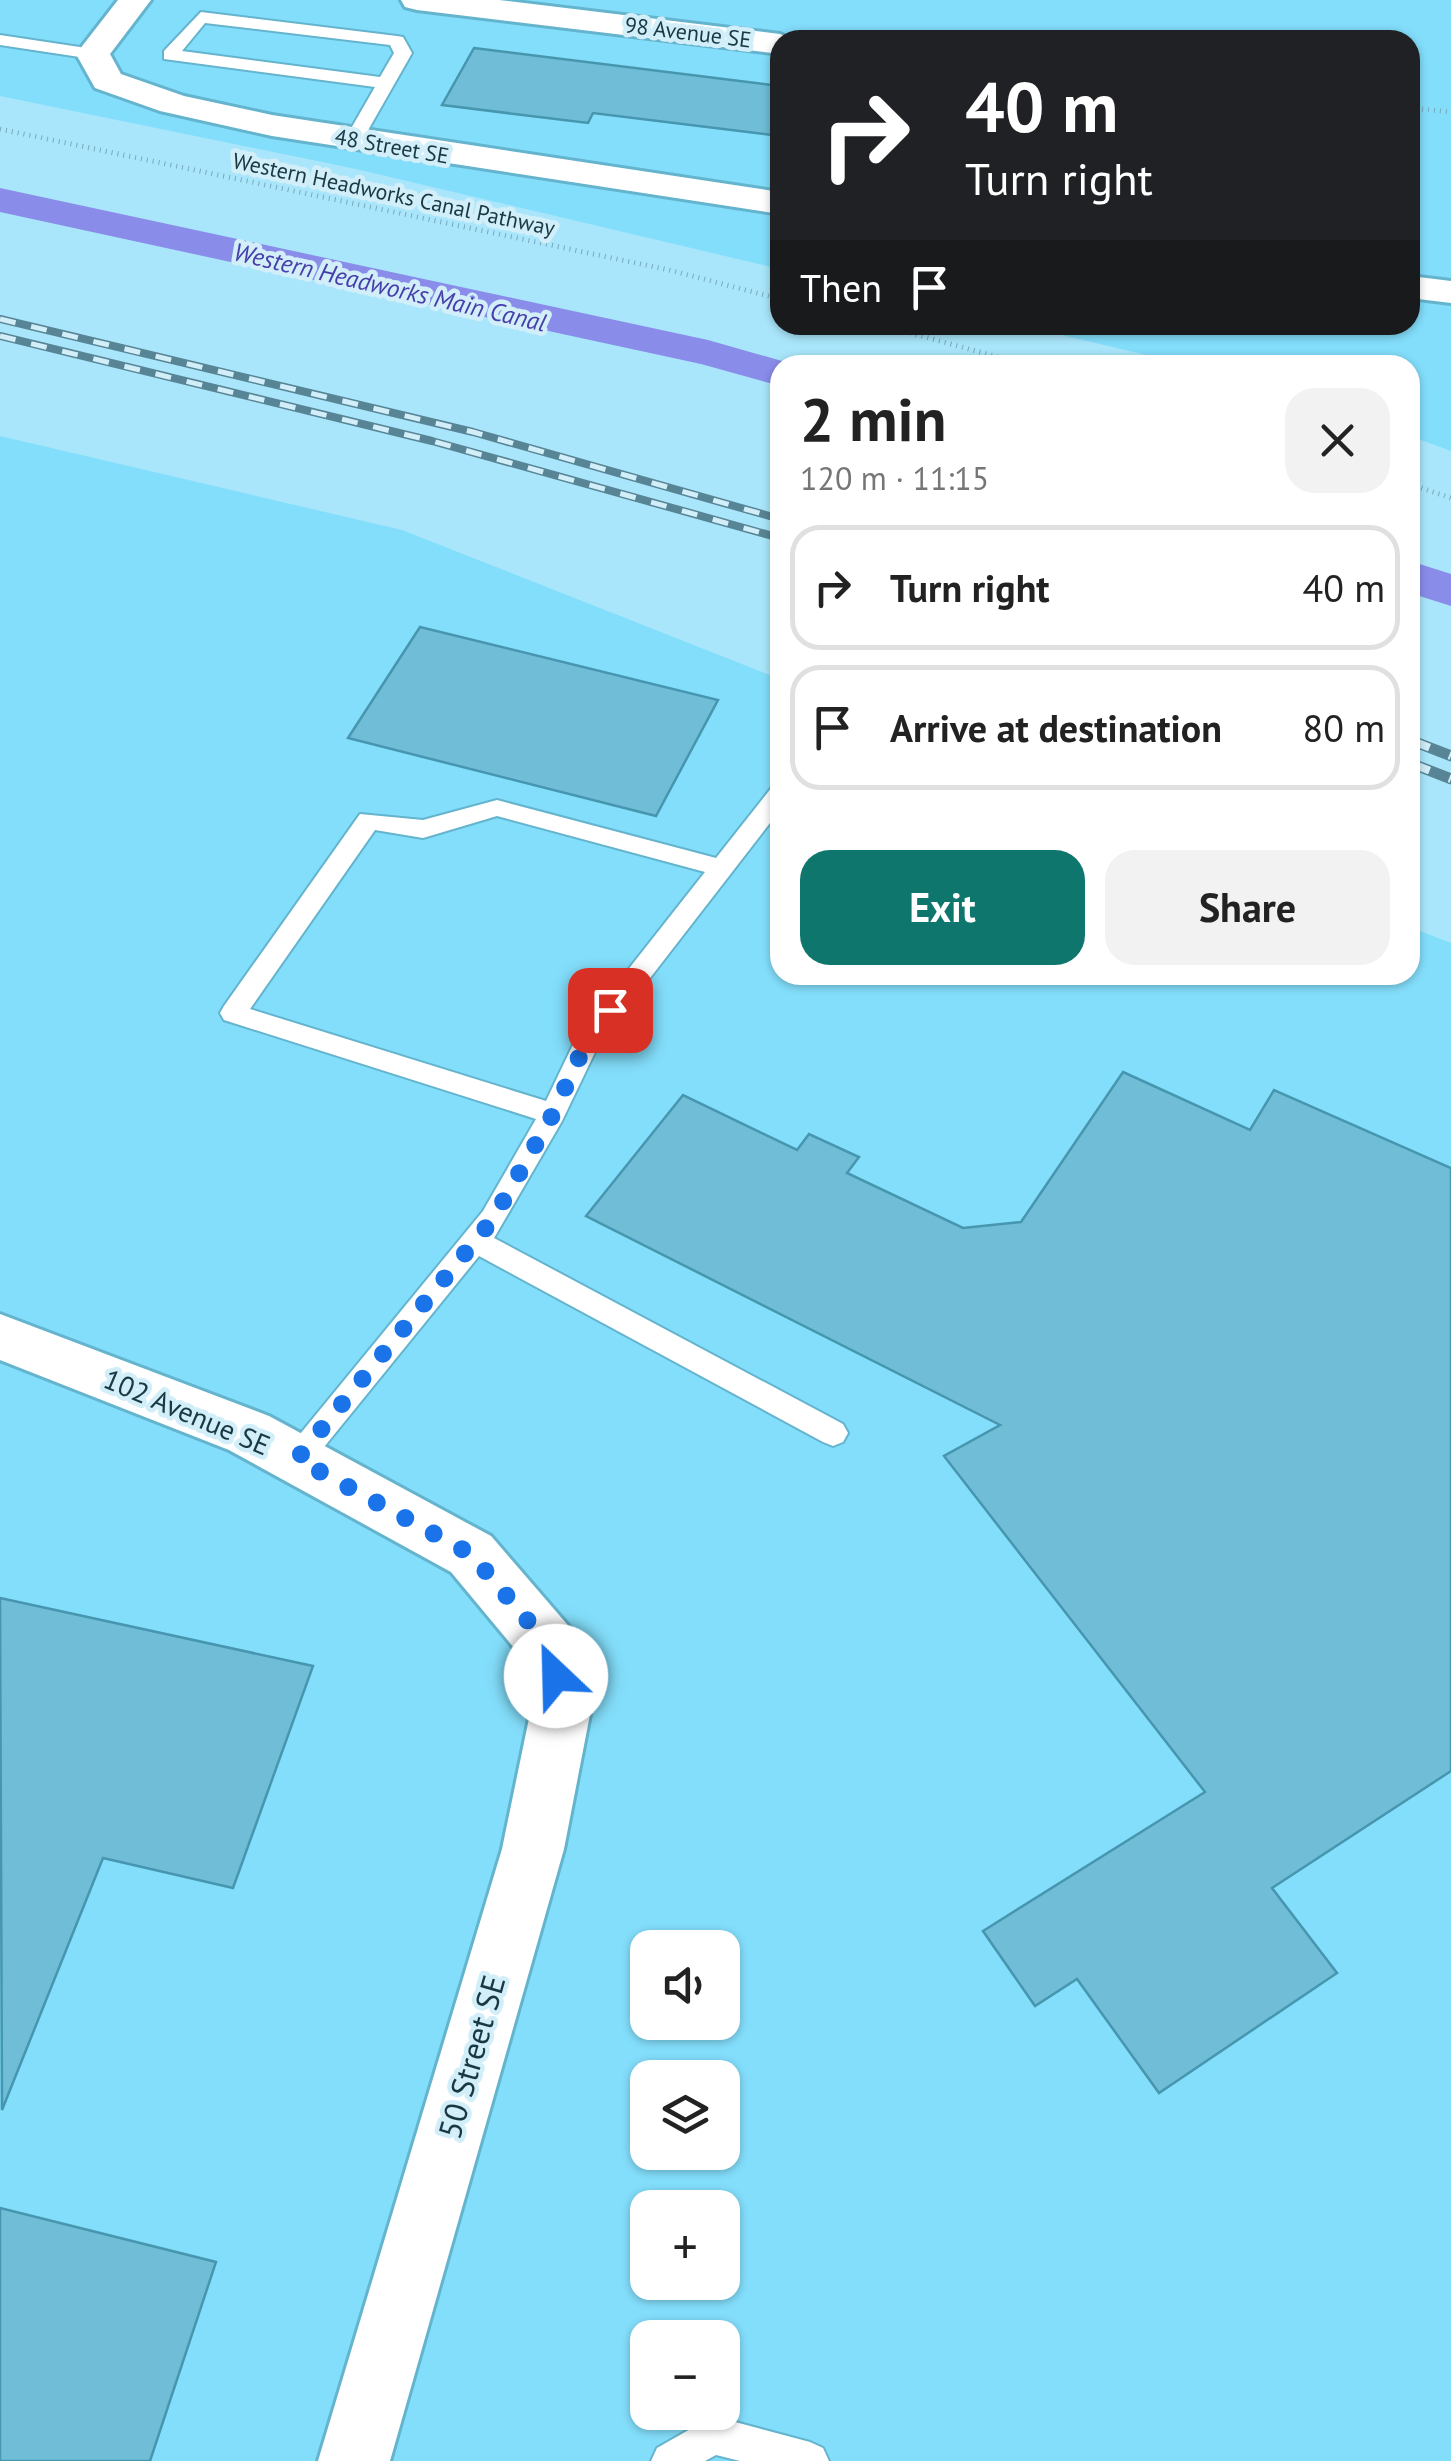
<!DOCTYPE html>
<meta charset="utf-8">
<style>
body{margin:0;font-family:"PT Sans",sans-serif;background:#f2f2f2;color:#222;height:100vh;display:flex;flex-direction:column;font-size:38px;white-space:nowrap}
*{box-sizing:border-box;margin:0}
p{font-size:32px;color:#767676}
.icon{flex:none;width:55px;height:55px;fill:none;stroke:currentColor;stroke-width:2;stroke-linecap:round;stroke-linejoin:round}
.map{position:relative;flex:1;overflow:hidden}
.sheet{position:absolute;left:770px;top:355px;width:650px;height:630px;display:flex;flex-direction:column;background:#fff;border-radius:30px;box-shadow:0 2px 8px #0004}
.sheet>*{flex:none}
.banner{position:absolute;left:770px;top:30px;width:650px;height:305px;border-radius:30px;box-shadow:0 2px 8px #0004;background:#202124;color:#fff;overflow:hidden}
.buttons{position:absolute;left:630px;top:1930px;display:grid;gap:20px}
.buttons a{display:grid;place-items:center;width:110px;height:110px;border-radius:20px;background:#fff;box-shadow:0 2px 8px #0004;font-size:50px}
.pin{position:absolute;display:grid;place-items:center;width:85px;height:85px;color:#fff;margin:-42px;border-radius:20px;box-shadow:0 5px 15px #0006}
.me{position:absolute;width:110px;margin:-55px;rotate:336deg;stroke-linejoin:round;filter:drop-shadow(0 0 8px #0008)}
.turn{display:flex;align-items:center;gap:35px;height:210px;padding:0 30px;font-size:45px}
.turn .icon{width:130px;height:130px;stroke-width:2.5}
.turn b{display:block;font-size:70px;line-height:85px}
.then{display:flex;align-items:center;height:95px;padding:0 30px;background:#0003;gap:20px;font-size:38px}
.round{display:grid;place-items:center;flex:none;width:105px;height:105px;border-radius:30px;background:#f2f2f2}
.summary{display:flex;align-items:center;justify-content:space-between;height:170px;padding:0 30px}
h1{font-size:60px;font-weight:800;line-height:75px}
.action{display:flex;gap:20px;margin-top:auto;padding:20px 30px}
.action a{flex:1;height:115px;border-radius:30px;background:#0f766e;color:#fff;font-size:40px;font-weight:800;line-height:115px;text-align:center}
.action a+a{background:#f2f2f2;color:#222}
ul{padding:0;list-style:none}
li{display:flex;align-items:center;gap:30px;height:125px;margin:0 20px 15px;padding:0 10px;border:5px solid #e0e0e0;border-radius:30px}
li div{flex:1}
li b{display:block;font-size:38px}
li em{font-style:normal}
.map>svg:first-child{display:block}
.built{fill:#83defb;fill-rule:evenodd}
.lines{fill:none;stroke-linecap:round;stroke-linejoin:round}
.canal{fill:#8a8cea;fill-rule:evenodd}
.building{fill:#6fbdd7;stroke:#4796af;stroke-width:2.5}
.lane-casing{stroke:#65b4cd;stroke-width:4}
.street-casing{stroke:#65b4cd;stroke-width:6}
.path{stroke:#77aabc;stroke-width:5;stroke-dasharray:1 5;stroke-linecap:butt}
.lane{fill:#fff;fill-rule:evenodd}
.street{fill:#fff;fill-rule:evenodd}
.rail-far1-casing{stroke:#588595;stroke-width:8}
.rail-casing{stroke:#588595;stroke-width:11}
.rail-far1{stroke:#d1eef9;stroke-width:5;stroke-dasharray:16;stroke-linecap:butt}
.rail{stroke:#d1eef9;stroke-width:8;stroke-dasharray:21;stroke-linecap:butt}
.route{stroke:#1a73e8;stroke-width:18;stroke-dasharray:0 32.4}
.labels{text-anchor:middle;stroke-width:9;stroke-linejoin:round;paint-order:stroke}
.far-street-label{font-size:22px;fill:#183944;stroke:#d1eef9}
.far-water-label{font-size:25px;font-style:italic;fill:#473eaa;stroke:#d1eef9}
.street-label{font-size:28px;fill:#183944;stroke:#d1eef9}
.near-street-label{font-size:32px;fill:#183944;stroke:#d1eef9}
</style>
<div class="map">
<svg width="1451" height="2461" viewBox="0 0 1451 2461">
<rect width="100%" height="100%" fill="#a9e6fb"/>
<g class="built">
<path d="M 0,0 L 1451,0 L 1451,451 L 1410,436 L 1410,365 L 1189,365 L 1019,325 L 1410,325 L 1410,40 L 780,40 L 780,269 L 356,169 L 0,96 Z"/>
<path d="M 0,436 L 402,530 L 780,679 L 780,975 L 1410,975 L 1410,927 L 1451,943 L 1451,2461 L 0,2461 ZM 648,1948 L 722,1948 L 722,2022 L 648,2022 ZM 648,2078 L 722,2078 L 722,2152 L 648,2152 ZM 648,2208 L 722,2208 L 722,2282 L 648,2282 ZM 648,2338 L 722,2338 L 722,2412 L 648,2412 Z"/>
</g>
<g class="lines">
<g class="canal">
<path d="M 0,188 L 708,340 L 796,365 L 780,365 L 780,386 L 701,364 L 0,212 Z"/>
<path d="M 1410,561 L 1451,574 L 1451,606 L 1410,593 Z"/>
</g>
</g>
<g class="building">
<path d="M 474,48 L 780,86 L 780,136 L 593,113 L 588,123 L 442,105 Z"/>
<path d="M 420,627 L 718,700 L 656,816 L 348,738 Z"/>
<path d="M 1123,1072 L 1250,1130 L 1274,1090 L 1451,1168 L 1451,1771 L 1272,1888 L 1337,1973 L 1159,2093 L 1077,1979 L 1035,2006 L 983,1931 L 1205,1792 L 944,1456 L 1000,1425 L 586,1216 L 683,1095 L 797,1150 L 809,1134 L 859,1157 L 847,1173 L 963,1228 L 1021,1222 Z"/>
<path d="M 0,1598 L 313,1666 L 233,1888 L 103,1858 L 2,2110 Z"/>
<path d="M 0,2208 L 216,2262 L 150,2461 L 0,2461 Z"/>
</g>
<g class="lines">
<g class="lane-casing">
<g id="lane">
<path d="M 201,12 L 397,36 L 403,37 L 412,53 L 363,139 L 354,145 L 345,139 L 375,87 L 164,59 L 164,51 ZM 205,23 L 390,45 L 394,53 L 380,77 L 182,51 Z"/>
<path d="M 0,35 L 93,49 L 102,54 L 93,59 L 0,45 Z"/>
<path d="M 780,785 L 780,810 L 599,1044 L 562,1121 L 494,1238 L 843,1424 L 848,1433 L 843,1442 L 833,1446 L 823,1442 L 479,1256 L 307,1468 L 297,1472 L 287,1468 L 282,1459 L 287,1450 L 483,1211 L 536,1119 L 224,1020 L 220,1013 L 224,1006 L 360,814 L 423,820 L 497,800 L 716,858 L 772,787 ZM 497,816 L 705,872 L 579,1032 L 546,1101 L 250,1009 L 375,830 L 423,838 Z"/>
<path d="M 713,2416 L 810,2442 L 823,2448 L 829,2461 L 740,2461 L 716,2455 L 705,2461 L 651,2461 L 657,2448 Z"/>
</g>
</g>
<g class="street-casing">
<g id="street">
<path d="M 118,0 L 151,0 L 110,54 L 121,74 L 184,96 L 272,115 L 780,192 L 780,214 L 272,136 L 160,111 L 95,88 L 76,54 Z"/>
<path d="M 401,0 L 499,0 L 780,34 L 794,40 L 780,40 L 780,54 L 417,10 L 405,7 Z"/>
<path d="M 1410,276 L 1451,281 L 1451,303 L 1410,298 Z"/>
<path d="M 0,1314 L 269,1416 L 491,1536 L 572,1630 L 581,1649 L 592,1704 L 564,1849 L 390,2461 L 318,2461 L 502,1849 L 532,1704 L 524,1660 L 451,1572 L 229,1450 L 0,1360 Z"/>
</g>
</g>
<g class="path">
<path d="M 1410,108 L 1451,112"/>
<path d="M 0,129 L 669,270 L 780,299"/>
<path d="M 881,325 L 1027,365"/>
<path d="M 1410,484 L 1451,498"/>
</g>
<use href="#lane" class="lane"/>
<use href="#street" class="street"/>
<g class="rail-far1-casing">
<g id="rail-far1">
<path d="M 0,319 L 473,432 L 780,519"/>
<path d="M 0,336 L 432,441 L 780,538"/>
</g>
</g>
<g class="rail-casing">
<g id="rail">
<path d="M 1410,740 L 1451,756"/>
<path d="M 1410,763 L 1451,779"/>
</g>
</g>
<use href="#rail-far1" class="rail-far1"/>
<use href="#rail" class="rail"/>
</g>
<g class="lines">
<path class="route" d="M 556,1676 L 551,1648 L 471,1554 L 297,1459 L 493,1219 L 553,1114 L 588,1038 L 610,1010"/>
</g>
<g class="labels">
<g class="far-street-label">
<text transform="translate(688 32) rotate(7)" y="8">98 Avenue SE</text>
<text transform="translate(392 146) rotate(10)" y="8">48 Street SE</text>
<text transform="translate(394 194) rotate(12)" y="8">Western Headworks Canal Pathway</text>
</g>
<g class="far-water-label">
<text transform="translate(390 287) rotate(13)" y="9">Western Headworks Main Canal</text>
</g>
<g class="street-label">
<text transform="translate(187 1412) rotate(23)" y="10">102 Avenue SE</text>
</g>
<g class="near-street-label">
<text transform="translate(472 2057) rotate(-74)" y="11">50 Street SE</text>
</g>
</g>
</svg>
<div class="buttons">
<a><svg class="icon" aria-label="sound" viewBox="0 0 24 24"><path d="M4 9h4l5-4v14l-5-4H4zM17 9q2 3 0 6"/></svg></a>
<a><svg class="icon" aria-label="layers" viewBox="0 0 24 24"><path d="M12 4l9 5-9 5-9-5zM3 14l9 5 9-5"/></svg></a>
<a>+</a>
<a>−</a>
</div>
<div class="pin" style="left:610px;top:1010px;background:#d93025"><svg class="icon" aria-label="arrive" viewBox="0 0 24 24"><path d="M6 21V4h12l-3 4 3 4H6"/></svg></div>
<svg class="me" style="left:556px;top:1676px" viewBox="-20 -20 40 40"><circle r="19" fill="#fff"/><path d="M0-13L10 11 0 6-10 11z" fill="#1a73e8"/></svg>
<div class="banner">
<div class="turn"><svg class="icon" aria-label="right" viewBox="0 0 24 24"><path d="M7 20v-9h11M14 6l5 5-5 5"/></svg><div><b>40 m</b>Turn right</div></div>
<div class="then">Then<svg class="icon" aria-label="arrive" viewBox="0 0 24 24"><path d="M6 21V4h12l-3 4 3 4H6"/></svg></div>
</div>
<section class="sheet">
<div class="summary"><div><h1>2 min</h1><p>120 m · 11:15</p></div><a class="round"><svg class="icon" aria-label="close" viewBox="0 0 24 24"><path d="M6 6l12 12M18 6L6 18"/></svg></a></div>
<ul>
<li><svg class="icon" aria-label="right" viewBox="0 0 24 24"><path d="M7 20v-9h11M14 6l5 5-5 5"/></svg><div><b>Turn right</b></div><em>40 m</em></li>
<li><svg class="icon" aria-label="arrive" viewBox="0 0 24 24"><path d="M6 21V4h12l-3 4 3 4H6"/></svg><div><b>Arrive at destination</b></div><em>80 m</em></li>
</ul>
<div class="action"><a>Exit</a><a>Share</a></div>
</section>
</div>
